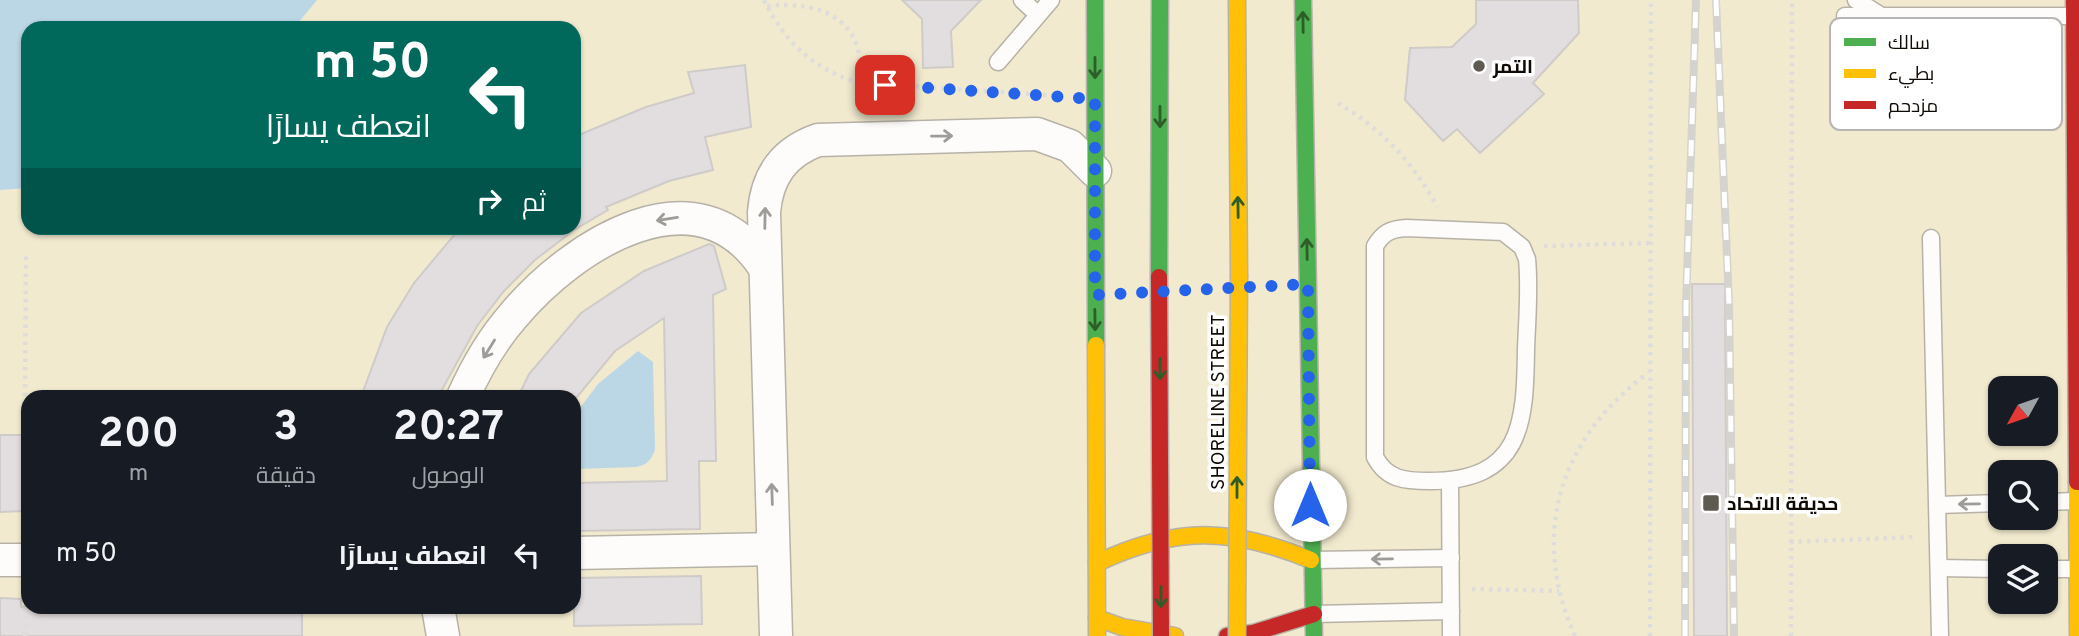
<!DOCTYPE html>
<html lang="ar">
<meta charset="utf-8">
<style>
body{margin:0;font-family:Overpass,Cairo,sans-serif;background:#242831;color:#f1f3f6;direction:rtl;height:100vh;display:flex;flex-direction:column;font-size:26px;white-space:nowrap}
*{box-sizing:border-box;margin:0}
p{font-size:23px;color:#9ea1a6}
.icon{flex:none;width:38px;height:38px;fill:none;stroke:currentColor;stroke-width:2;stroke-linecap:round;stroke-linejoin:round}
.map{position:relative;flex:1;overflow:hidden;direction:ltr}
.sheet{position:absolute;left:21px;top:390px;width:560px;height:224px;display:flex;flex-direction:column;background:#171b24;border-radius:21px;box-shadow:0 2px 5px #0004;direction:rtl}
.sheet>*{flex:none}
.banner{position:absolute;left:21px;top:21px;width:560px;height:214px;border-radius:21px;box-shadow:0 2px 5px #0004;direction:rtl;background:#00695c;color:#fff;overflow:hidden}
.needle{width:46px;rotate:230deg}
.fabs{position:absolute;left:1988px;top:376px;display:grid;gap:14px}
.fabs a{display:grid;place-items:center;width:70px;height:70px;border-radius:14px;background:#171b24;box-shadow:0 2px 5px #0004;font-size:35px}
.pin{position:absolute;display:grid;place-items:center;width:60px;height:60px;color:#fff;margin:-30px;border-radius:14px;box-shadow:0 4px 10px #0006}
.me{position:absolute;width:77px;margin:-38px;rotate:0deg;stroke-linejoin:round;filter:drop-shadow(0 0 5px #0008)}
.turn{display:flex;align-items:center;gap:24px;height:147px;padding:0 35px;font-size:32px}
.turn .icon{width:91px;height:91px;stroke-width:2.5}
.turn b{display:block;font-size:49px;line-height:60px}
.then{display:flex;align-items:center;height:66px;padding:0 35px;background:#0003;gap:14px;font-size:26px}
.eta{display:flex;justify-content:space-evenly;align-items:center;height:119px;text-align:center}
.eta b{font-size:42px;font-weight:700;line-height:49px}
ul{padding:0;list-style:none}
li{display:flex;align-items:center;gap:21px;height:91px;padding:0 35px}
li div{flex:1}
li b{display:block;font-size:26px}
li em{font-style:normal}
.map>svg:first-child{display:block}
.sand{fill:#f2eacf;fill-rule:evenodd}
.water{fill:#bbd6e5}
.building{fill:#e2dddf;stroke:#cfcbc9;stroke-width:2}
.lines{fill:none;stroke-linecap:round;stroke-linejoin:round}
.lane-casing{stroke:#b7b2a7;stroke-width:19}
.street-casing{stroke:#b7b2a7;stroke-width:35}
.fast-casing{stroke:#b7b2a7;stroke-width:19}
.slow-casing{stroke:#b7b2a7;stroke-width:19}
.jam-casing{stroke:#b7b2a7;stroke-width:19}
.path{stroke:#dfddd9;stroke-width:4.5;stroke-dasharray:3.5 5;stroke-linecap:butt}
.lane{stroke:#fdfcfa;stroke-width:16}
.street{stroke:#fdfcfa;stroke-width:32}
.fast{stroke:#4caf50;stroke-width:16}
.slow{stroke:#ffc107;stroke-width:16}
.jam{stroke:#c62828;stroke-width:16}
.rail-casing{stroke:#d5d3ce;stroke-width:8}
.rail{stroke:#fff;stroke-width:5;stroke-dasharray:16;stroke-linecap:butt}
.slow-bridge-casing{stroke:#b7b2a7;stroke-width:19;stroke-linecap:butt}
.jam-bridge-casing{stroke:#b7b2a7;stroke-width:19;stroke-linecap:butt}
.slow-bridge{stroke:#ffc107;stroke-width:16}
.jam-bridge{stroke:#c62828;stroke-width:16}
.oneway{stroke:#2e5d2a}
.oneway2{stroke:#9e9c98}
.route{stroke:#2563eb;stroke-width:12;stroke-dasharray:0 21.6}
.poi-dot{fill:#5f5a51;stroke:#fff;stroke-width:2.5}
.labels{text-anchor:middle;stroke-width:7;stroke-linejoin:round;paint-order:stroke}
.poi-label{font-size:19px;font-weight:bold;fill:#0f0b04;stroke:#fff;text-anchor:start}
.street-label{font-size:19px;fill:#0f0b04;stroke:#fff}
.key{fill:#fff;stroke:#b7b6b4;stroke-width:2}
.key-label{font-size:19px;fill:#0f0b04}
</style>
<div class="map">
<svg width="2079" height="636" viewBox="0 0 2079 636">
<rect width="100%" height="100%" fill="#f4eddf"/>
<path class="sand" d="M 317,0 L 2079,0 L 2079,636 L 0,636 L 0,190 L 28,188 L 28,228 L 574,228 L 574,28 L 294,28 ZM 2000,388 L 2046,388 L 2046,434 L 2000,434 ZM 28,397 L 574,397 L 574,607 L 28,607 ZM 2000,472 L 2046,472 L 2046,518 L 2000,518 ZM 2000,556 L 2046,556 L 2046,602 L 2000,602 Z"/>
<g class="water">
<path d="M 0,0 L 317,0 L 294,28 L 28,28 L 28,188 L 0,190 Z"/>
<path d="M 638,351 L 653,362 L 655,450 C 651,460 647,465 636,467 L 577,469 L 574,467 L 574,416 L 598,384 Z"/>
</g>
<g class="building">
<path d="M 902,0 L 981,0 L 951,31 L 953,67 L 923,68 L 922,19 Z"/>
<path d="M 1476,0 L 1578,0 L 1579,33 L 1533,83 L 1544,94 L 1480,153 L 1457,129 L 1443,141 L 1405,100 L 1410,48 L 1452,47 L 1476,24 Z"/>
<path d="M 745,65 L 751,127 L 705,137 L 713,170 L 669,181 L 606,207 L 608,210 L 574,230 L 535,260 L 504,291 L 477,326 L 438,397 L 361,397 L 387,327 L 414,283 L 460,228 L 574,228 L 574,137 L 646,107 L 694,93 L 688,72 Z"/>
<path d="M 709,244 L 714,246 L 726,289 L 713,295 L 716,461 L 699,461 L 700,529 L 574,531 L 574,483 L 667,481 L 664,318 L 615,351 L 577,397 L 518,397 L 529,374 L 581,313 L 644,271 Z"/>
<path d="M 1692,284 L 1725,284 L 1727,636 L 1694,636 Z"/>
<path d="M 0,435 L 22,435 L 23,511 L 0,512 Z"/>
<path d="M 701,576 L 702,624 L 574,626 L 574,578 Z"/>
<path d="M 0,598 L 21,599 L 21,607 L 302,607 L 302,636 L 0,636 Z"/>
</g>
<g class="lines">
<g class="lane-casing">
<g id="lane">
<path d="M 1022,0 L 1037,14"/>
<path d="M 1856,0 L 1880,15"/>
<path d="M 1845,16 L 2074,16"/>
<path d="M 998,62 L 1051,0"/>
<path d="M 1406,228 L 1503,232 L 1522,247 L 1527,259 C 1530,289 1527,319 1526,350 C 1525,424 1522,481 1429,481 C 1406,481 1387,480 1375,457 L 1375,246 C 1383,233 1390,229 1406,228 Z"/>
<path d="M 1931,238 L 1940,636"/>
<path d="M 1450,481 L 1451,636"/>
<path d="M 2046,502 L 2076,501"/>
<path d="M 1938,505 L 2000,503"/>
<path d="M 1313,560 L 1451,558"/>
<path d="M 1939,568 L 2000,569"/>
<path d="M 2046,569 L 2076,569"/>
<path d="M 1314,614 L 1451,611"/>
</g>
</g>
<g class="street-casing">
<g id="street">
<path d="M 463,397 C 476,368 492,340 513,316 C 572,245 698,164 765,268"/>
<path d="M 574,553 L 773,549"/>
<path d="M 0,560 L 28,560"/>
<path d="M 438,607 L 443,636"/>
<path d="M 776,636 L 764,212 C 767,176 784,152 818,140 L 1037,134 L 1070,146 L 1095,171"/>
</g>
</g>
<g class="fast-casing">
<g id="fast">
<path d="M 1095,0 L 1096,345"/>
<path d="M 1303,0 L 1314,636"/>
<path d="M 1159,277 L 1160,0"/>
</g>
</g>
<g class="slow-casing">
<g id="slow">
<path d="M 1237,0 L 1239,275"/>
<path d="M 1096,345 L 1097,636"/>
<path d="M 2077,482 L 2078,636"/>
<path d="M 1097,563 C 1175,526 1231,527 1311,560"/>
<path d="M 1097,618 L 1122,627 L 1175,636"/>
</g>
</g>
<g class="jam-casing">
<g id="jam">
<path d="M 2074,0 L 2077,482"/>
<path d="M 1227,636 L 1253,633 L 1314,614"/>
</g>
</g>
<g class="path">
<path d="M 764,0 C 784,42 815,70 859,83 L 1063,96"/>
<path d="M 767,6 C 825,0 868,23 859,83"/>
<path d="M 1338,103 C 1379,127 1416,165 1437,207"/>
<path d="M 1544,246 L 1652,243"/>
<path d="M 24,532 L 26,253"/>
<path d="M 1790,542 L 1917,537"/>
<path d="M 1472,589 L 1559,591"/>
<path d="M 25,590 L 25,636"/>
<path d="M 1575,636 C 1529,534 1560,438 1648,373"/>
<path d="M 1650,636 L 1651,0"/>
<path d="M 1791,636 L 1792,0"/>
</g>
<use href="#lane" class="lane"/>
<use href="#street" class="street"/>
<use href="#fast" class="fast"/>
<use href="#slow" class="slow"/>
<use href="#jam" class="jam"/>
<g class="rail-casing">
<g id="rail">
<path d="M 1716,0 L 1729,304 L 1734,636"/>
<path d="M 1685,636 L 1686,305 L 1696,0"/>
</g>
</g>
<use href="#rail" class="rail"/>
<g class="slow-bridge-casing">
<path id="slow-bridge" d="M 1237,636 L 1239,275"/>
</g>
<g class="jam-bridge-casing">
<path id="jam-bridge" d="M 1159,277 L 1161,636"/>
</g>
<use href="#slow-bridge" class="slow-bridge"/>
<use href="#jam-bridge" class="jam-bridge"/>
</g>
<defs><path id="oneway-shaft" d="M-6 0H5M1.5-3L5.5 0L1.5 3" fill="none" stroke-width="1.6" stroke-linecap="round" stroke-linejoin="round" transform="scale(1.75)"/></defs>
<g class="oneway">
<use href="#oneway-shaft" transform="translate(1303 22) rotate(-91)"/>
<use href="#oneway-shaft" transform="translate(1095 68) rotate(90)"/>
<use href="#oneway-shaft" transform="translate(1160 117) rotate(90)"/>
<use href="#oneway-shaft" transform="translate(1238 207) rotate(-91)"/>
<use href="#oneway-shaft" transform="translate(1307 249) rotate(-91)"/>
<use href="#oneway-shaft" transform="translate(1095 320) rotate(89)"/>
<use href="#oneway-shaft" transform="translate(1160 369) rotate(90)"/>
<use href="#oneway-shaft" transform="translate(1237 487) rotate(-90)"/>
<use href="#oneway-shaft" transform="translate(1161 597) rotate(90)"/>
</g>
<g class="oneway2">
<use href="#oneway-shaft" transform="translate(942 136) rotate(-1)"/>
<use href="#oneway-shaft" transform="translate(765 218) rotate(-89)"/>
<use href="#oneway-shaft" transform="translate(667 219) rotate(171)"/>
<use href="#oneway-shaft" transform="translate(489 349) rotate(122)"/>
<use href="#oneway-shaft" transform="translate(772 494) rotate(-92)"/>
<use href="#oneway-shaft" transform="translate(1969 504) rotate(179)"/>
<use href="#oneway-shaft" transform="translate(1382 559) rotate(179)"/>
</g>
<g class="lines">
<path class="route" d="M 885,85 L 1095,99 L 1095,295 L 1308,284 L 1310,505"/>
</g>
<g class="poi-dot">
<circle cx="1479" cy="66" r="7"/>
<rect x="1702" y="494" width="18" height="18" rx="3.5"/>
</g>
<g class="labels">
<g class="poi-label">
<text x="1493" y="73">التمر</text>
<text x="1727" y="510">حديقة الاتحاد</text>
</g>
<g class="street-label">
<text transform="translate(1217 402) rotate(-90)" y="7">SHORELINE STREET</text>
</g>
</g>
<rect x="1830" y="18" width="232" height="112" rx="10" class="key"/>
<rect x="1844" y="38" width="32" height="8" fill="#4caf50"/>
<rect x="1844" y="69" width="32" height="9" fill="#ffc107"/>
<rect x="1844" y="101" width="32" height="8" fill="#c62828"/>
<g class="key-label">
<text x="1888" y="49">سالك</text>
<text x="1888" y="80">بطيء</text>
<text x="1888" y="112">مزدحم</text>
</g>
</svg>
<div class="fabs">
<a><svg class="needle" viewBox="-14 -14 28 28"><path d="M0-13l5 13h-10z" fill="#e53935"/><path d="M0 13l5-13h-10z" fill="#9ea1a6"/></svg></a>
<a><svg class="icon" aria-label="search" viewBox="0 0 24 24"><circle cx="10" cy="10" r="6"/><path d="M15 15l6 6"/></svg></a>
<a><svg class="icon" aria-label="layers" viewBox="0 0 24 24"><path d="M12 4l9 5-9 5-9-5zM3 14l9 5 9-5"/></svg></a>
</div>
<div class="pin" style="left:885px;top:85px;background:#d93025"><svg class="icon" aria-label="arrive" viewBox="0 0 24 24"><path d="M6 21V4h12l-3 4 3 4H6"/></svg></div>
<svg class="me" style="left:1310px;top:505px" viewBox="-20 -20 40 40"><circle r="19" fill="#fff"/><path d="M0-13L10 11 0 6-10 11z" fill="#2563eb"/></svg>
<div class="banner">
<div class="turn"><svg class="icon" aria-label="left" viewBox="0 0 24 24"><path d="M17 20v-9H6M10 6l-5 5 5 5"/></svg><div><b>50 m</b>انعطف يسارًا</div></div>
<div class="then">ثم<svg class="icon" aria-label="right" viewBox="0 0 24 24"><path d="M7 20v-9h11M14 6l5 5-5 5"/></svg></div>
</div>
<section class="sheet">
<div class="eta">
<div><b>20:27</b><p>الوصول</p></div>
<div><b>3</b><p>دقيقة</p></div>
<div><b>200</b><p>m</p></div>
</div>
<ul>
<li><svg class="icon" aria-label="left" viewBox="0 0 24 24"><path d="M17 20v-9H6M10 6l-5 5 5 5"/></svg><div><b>انعطف يسارًا</b></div><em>50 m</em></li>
</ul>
</section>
</div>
